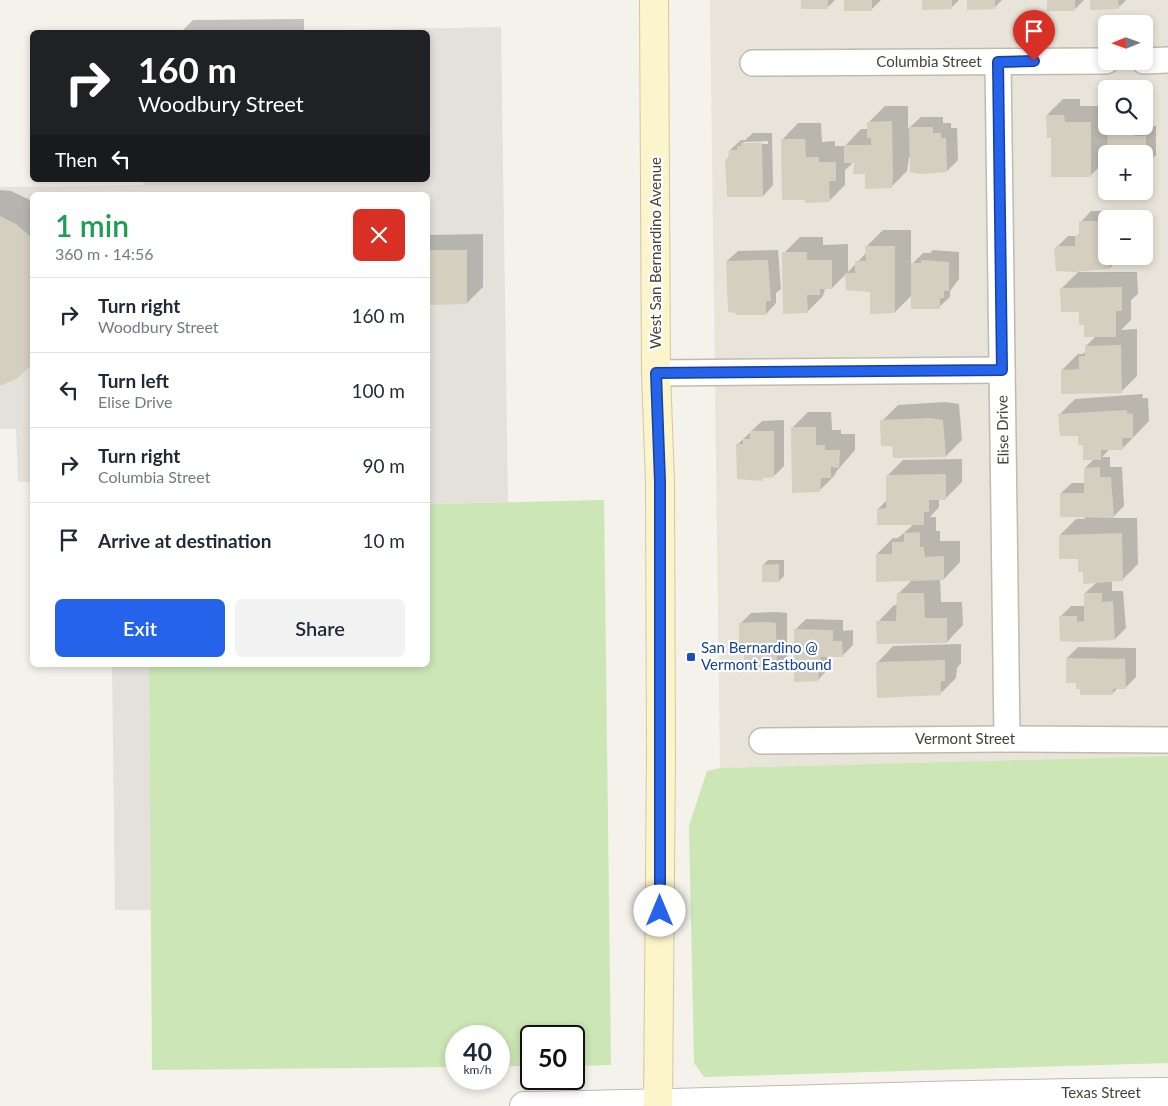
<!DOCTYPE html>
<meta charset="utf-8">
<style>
body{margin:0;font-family:Lato,sans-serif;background:#f2f2f3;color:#1f2937;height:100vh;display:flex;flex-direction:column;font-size:19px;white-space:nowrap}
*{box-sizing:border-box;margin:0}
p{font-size:16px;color:#747a83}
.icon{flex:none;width:28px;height:28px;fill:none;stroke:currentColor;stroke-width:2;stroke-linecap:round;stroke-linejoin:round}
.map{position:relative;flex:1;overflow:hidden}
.sheet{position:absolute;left:30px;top:192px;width:400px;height:475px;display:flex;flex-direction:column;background:#fff;border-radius:8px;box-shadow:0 2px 8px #0003}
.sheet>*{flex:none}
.guide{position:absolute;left:30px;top:30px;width:400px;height:152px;border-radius:8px;box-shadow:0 2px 8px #0003;background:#202124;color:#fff;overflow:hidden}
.needle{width:32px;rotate:269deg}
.controls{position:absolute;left:1098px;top:15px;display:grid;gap:10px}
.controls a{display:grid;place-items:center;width:55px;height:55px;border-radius:8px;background:#fff;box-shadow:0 2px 8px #0003;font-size:25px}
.speed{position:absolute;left:445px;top:1025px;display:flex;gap:10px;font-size:25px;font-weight:700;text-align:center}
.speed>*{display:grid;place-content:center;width:65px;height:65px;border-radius:50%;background:#fff;box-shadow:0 2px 8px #0003;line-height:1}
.speed small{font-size:12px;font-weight:400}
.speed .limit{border:2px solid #111;border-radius:8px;background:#fff;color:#111}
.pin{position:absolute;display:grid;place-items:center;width:42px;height:42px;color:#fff;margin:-51px -21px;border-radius:50% 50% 50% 0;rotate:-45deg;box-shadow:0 0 5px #0007}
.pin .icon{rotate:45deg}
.me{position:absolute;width:55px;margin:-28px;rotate:0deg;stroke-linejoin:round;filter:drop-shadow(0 0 4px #0008)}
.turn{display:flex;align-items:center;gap:18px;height:105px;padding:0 25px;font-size:22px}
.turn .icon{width:65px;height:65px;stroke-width:2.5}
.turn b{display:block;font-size:35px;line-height:42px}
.then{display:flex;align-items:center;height:48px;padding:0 25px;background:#0003;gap:10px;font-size:19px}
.round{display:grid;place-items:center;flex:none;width:52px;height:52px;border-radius:8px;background:#f2f2f3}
.headline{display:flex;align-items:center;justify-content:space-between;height:85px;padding:0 25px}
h1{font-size:30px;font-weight:600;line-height:38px;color:#1e9e55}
.button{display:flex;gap:10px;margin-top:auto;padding:10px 25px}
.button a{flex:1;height:58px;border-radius:8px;background:#2563eb;color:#fff;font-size:20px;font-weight:600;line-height:58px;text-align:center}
.button a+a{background:#f2f2f3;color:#1f2937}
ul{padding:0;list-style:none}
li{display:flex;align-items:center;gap:15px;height:75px;padding:0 25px;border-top:1px solid #e0e1e3}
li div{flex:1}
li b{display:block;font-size:19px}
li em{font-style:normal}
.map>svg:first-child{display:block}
.residential{fill:#e8e4d9;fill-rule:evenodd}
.industrial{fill:#e4e1db}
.green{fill:#cce6b5}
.shadow{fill:#0003;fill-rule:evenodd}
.building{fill:#d5cfc0}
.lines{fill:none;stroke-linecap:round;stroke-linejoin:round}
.minor-casing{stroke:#bfbbad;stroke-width:28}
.tertiary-casing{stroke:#bfbbad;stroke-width:30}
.secondary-casing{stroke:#d2c89c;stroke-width:30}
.minor{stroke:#fff;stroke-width:25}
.tertiary{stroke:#fff;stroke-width:28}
.secondary{stroke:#fcf5cc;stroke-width:28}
.route-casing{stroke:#184099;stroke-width:12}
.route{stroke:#2563eb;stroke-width:9}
.transit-dot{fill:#1a4fb4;stroke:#fff;stroke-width:2}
.labels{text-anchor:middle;stroke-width:4.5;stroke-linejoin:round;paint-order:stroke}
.street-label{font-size:15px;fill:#484338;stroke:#fff}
.transit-label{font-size:15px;fill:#164399;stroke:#fff;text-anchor:start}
</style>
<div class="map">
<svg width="1168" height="1106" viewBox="0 0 1168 1106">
<rect width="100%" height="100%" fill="#f4f2ea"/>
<path class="residential" d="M 710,0 L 1168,0 L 1168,756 L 720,768 ZM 1106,24 L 1144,24 L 1144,61 L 1106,61 ZM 1106,89 L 1144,89 L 1144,126 L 1106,126 ZM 1106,154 L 1144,154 L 1144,191 L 1106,191 ZM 1106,219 L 1144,219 L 1144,256 L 1106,256 Z"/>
<g class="industrial">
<path d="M 501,27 L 508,502 L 428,504 L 428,195 L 32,195 L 32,482 L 18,482 L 16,429 L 0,429 L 0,187 L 143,185 L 143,180 L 428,180 L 428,32 L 247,32 Z"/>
<path d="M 112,665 L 149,665 L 151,910 L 115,910 Z"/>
</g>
<g class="green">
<path d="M 604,500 L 611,1065 L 574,1066 L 574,1036 L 531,1036 L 531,1066 L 499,1066 L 499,1036 L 456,1036 L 456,1067 L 152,1070 L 149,665 L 428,665 L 428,504 Z"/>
<path d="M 1168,756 L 1168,1063 L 704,1077 L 694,1063 L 689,826 L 707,771 L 720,768 Z"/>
</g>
<g class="shadow">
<path d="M 802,0 L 835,0 L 828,7 Z"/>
<path d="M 846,0 L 881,0 L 872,9 Z"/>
<path d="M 923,0 L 959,0 L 952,7 Z"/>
<path d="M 969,0 L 1002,0 L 994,8 Z"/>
<path d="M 1048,0 L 1084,0 L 1075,9 Z"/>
<path d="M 1092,0 L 1126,0 L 1118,8 Z"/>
<path d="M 304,19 L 304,32 L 181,32 L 193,20 Z"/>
<path d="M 1063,99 L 1080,99 L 1080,106 L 1106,106 L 1106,126 L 1144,126 L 1144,120 L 1145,120 L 1146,126 L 1156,126 L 1156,155 L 1144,166 L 1144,154 L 1106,154 L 1106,160 L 1091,175 L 1052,137 L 1047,115 Z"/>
<path d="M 885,106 L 908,106 L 908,129 L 921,117 L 943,117 L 943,123 L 951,123 L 951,128 L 957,128 L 958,160 L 947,171 L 909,157 L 907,171 L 891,187 L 867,173 L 855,162 L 851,162 L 852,164 L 845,170 L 845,185 L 829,201 L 782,140 L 798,123 L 821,123 L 822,142 L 835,141 L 835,146 L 845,146 L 861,129 L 869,129 L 869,122 Z"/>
<path d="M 753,133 L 772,133 L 773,185 L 763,196 L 726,160 L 730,156 L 730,150 L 741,140 L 745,140 ZM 768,141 L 768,144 L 741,144 L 744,142 Z"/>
<path d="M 0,190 L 11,191 L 32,201 L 32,362 L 18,376 L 0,385 Z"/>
<path d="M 1091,211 L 1115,211 L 1115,219 L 1106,219 L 1106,256 L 1120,257 L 1110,268 L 1057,247 L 1068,236 L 1077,236 L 1081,232 L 1081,222 Z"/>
<path d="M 883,230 L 911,230 L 911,265 L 923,253 L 930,253 L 933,250 L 959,252 L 959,279 L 950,291 L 950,297 L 939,307 L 912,295 L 895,312 L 871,291 L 847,289 L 847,273 L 832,288 L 825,289 L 823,296 L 807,312 L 784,253 L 800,237 L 823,237 L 823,245 L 848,244 L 848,272 L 867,252 L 867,246 Z"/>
<path d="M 483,234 L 483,287 L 467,303 L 428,304 L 428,235 Z"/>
<path d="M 778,250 L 781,289 L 776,293 L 776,303 L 766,314 L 727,261 L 738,251 Z"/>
<path d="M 1078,272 L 1137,272 L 1138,294 L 1131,300 L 1131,320 L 1121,330 L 1137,329 L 1137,376 L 1121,392 L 1062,370 L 1078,354 L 1083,354 L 1086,351 L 1086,346 L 1096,336 L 1085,324 L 1081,311 L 1062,288 Z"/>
<path d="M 1143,394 L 1142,398 L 1148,398 L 1149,421 L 1122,449 L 1110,449 L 1102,457 L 1110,457 L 1110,467 L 1122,467 L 1124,506 L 1112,518 L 1137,518 L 1138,564 L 1122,580 L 1112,581 L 1112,591 L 1123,591 L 1126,628 L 1115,639 L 1061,616 L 1071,606 L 1085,606 L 1085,593 L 1097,582 L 1084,570 L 1079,558 L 1060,535 L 1076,519 L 1085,519 L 1085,517 L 1061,493 L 1072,483 L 1085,483 L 1085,468 L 1094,459 L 1080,434 L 1059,415 L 1075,399 Z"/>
<path d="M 945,402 L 959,404 L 962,440 L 946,456 L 893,445 L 882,421 L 898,405 Z"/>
<path d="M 808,412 L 831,412 L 832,430 L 841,430 L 841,434 L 855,434 L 855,450 L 836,472 L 835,475 L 819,491 L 792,428 Z"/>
<path d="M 784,420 L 784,466 L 774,476 L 765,476 L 762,479 L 738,444 L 762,421 Z"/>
<path d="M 962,459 L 962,482 L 946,498 L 939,500 L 939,507 L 930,517 L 936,517 L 936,531 L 940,531 L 940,541 L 960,541 L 960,562 L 944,579 L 940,579 L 941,602 L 962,602 L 963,625 L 947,642 L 878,622 L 894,605 L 898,605 L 898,594 L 912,580 L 877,554 L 893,538 L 898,538 L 914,524 L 878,509 L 887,500 L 887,476 L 903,460 Z"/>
<path d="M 768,560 L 784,560 L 784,576 L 779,581 L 763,565 Z"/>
<path d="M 777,612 L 787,613 L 787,656 L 776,667 L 753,658 L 740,624 L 751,613 Z"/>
<path d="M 806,619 L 843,620 L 843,631 L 853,630 L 853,645 L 842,656 L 830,656 L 828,669 L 818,680 L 795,630 Z"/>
<path d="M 961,644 L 961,663 L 957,668 L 956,678 L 940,694 L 877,663 L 893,646 Z"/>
<path d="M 1078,647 L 1136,648 L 1136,677 L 1125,688 L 1118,688 L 1112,694 L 1081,687 L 1077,682 L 1067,682 L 1067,658 Z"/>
</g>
<g class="building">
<rect x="801" y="0" width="27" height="9"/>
<rect x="844" y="0" width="28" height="11"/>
<path d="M 922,0 L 952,0 L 952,9 L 922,10 Z"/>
<path d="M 967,0 L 995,0 L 995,9 L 967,10 Z"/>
<rect x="1047" y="0" width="28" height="11"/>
<path d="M 1090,0 L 1118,0 L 1119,9 L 1090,10 Z"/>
<path d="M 1046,115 L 1064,115 L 1065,122 L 1091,122 L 1091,177 L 1051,177 L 1051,138 L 1047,138 Z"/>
<path d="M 892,121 L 893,176 L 892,188 L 865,189 L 865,174 L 853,174 L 854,163 L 844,163 L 844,145 L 871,145 L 871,138 L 867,138 L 867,122 Z"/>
<path d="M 1107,126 L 1131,126 L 1131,130 L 1135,130 L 1135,136 L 1146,136 L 1146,167 L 1144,167 L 1144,154 L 1108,154 Z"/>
<path d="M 909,127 L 933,127 L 933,133 L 941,133 L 941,138 L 946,138 L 947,172 L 920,174 L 910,172 Z"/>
<path d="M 781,139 L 805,139 L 806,157 L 819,157 L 819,162 L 836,162 L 836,181 L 829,181 L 830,202 L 805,203 L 805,200 L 782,200 Z"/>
<path d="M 741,143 L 762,143 L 763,197 L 727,197 L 725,160 L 728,159 L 729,150 L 737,150 L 737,146 L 741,146 Z"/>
<path d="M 0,216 L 16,224 L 32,238 L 32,364 L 18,378 L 0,386 Z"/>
<path d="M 1079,221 L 1105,221 L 1106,256 L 1109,256 L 1110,269 L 1073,272 L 1056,271 L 1054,250 L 1056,246 L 1075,246 L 1075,236 L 1079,236 Z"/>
<path d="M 865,246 L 895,246 L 895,313 L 870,314 L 870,292 L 846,290 L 845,273 L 855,273 L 855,261 L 866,261 Z"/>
<path d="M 428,250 L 467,250 L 467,304 L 428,305 Z"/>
<path d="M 782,252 L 807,252 L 807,260 L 832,260 L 832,289 L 820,289 L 820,295 L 807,295 L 808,313 L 783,314 Z"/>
<path d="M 768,260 L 771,301 L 766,301 L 766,315 L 736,315 L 736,313 L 728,312 L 726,261 Z"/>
<path d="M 921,260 L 949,262 L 949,291 L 944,291 L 944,298 L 940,298 L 940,309 L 911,309 L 911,263 L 921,263 Z"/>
<path d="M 1122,287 L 1122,311 L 1116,311 L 1116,337 L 1084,337 L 1084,325 L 1079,325 L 1079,312 L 1061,312 L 1060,288 Z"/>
<path d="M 1121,345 L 1122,393 L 1061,394 L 1061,370 L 1079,369 L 1079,356 L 1085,356 L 1085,346 Z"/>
<path d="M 1127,410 L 1127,413 L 1133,414 L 1133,438 L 1122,438 L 1123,450 L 1101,450 L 1101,460 L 1083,460 L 1083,445 L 1078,445 L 1078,436 L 1060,436 L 1058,414 Z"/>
<path d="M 929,418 L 943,420 L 946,457 L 893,458 L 892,446 L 881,446 L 880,420 Z"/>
<path d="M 791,427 L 816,427 L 816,445 L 825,445 L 825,450 L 840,450 L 839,468 L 831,467 L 831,478 L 821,478 L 820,492 L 792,493 Z"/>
<path d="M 750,431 L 774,431 L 774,477 L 763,478 L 763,481 L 737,479 L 736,444 L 743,444 L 743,439 L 750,439 Z"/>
<path d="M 1100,467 L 1100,477 L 1111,477 L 1114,518 L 1060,517 L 1060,493 L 1084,493 L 1084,468 Z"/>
<path d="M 946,474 L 946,500 L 929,500 L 929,512 L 924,512 L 924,525 L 877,525 L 877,509 L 886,508 L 886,475 Z"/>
<path d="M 920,532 L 920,547 L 924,547 L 925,557 L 944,556 L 944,580 L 876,582 L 876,554 L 892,554 L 892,542 L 904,542 L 904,533 Z"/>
<path d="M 1122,533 L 1123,581 L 1083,584 L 1083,572 L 1078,572 L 1078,559 L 1059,559 L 1059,535 Z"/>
<path d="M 779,564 L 779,582 L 762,582 L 762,565 Z"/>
<path d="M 897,593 L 924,593 L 925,618 L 947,618 L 947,643 L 877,644 L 876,621 L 896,621 Z"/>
<path d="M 1084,593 L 1102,593 L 1102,602 L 1113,601 L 1115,640 L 1078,642 L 1060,641 L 1059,616 L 1077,616 L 1077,622 L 1084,621 Z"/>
<path d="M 766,622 L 776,623 L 777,668 L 752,668 L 752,660 L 744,660 L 744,655 L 739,655 L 739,623 Z"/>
<path d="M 794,629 L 833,630 L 833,641 L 842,641 L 843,657 L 821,657 L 818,681 L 794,682 Z"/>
<path d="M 1066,658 L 1125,659 L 1126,689 L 1113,689 L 1113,695 L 1080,695 L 1080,689 L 1076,689 L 1076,683 L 1066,683 Z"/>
<path d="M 945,660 L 945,681 L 941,681 L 941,695 L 877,698 L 876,662 Z"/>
</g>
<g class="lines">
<g class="minor-casing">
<g id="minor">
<path d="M 1144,61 L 1168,60"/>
<path d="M 998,62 L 1007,739"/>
<path d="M 753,63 L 1106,61"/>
<path d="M 656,373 L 1002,370"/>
<path d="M 762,741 L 1007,739 L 1168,740"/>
</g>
</g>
<g class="tertiary-casing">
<path id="tertiary" d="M 524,1106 C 738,1103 953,1093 1168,1092"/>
</g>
<g class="secondary-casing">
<path id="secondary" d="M 654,0 L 656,373 L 660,482 L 661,758 L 658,1106"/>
</g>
<use href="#minor" class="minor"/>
<use href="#tertiary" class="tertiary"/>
<use href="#secondary" class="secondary"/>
</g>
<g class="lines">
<g class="route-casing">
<path id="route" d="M 660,911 L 660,482 L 656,373 L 1002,370 L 998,62 L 1034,61"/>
</g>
<use href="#route" class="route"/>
</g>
<rect class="transit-dot" x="686" y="652" width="10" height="10" rx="2.5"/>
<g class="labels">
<g class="street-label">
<text x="929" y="67">Columbia Street</text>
<text transform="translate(656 253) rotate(-90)" y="5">West San Bernardino Avenue</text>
<text transform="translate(1003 430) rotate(-91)" y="5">Elise Drive</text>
<text x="965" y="744">Vermont Street</text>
<text x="1101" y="1098">Texas Street</text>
</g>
<g class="transit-label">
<text x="701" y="653">San Bernardino @<tspan x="701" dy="17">Vermont Eastbound</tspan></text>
</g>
</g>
</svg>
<div class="controls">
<a><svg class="needle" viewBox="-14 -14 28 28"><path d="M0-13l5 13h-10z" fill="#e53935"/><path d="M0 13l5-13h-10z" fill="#747a83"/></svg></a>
<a><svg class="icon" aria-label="search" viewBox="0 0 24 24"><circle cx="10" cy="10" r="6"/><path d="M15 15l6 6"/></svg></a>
<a>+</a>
<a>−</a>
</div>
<div class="speed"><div>40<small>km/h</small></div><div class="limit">50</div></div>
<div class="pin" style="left:1034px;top:61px;background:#d93025"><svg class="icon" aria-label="arrive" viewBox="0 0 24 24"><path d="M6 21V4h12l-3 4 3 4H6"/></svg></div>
<svg class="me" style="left:660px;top:911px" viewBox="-20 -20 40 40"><circle r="19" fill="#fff"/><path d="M0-13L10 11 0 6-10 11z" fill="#2563eb"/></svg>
<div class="guide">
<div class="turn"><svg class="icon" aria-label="right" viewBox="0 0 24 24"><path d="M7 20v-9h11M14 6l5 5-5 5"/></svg><div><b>160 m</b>Woodbury Street</div></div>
<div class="then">Then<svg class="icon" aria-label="left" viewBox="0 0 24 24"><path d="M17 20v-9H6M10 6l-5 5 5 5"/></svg></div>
</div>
<section class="sheet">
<div class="headline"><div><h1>1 min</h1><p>360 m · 14:56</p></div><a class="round" style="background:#d93025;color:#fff"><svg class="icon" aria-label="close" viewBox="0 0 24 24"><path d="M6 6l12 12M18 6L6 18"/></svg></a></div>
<ul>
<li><svg class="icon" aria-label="right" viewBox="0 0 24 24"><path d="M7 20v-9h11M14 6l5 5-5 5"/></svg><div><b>Turn right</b><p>Woodbury Street</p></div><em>160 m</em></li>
<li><svg class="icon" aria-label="left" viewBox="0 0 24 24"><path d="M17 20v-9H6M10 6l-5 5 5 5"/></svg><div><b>Turn left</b><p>Elise Drive</p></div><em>100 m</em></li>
<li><svg class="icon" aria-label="right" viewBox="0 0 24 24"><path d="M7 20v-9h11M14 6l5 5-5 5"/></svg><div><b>Turn right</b><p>Columbia Street</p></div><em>90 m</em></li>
<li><svg class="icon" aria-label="arrive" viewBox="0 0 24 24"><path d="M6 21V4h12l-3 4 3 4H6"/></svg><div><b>Arrive at destination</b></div><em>10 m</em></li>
</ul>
<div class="button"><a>Exit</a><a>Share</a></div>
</section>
</div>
